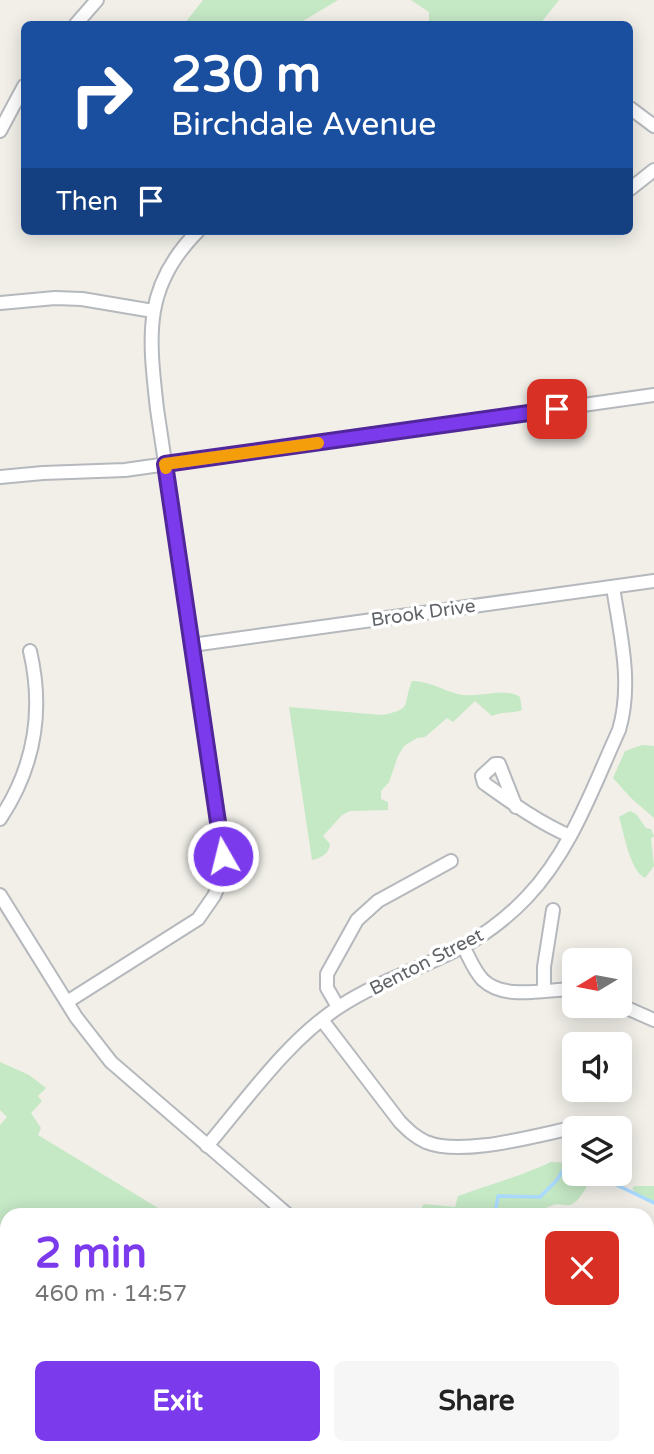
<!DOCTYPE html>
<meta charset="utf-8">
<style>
body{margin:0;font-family:"Varela Round",sans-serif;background:#f6f6f6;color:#222;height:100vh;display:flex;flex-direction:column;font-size:26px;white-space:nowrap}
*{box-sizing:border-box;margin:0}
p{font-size:23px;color:#767676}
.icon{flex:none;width:38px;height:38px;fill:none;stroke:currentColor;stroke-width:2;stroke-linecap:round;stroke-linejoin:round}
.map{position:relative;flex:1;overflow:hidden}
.side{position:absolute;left:0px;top:1208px;width:654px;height:247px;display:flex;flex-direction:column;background:#fff;border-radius:21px 21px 0 0;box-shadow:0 4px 18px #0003}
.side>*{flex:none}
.banner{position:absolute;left:21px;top:21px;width:612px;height:214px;border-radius:10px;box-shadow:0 4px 18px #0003;background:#1a4fa0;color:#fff;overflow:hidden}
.needle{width:46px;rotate:260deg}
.fabs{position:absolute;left:562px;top:948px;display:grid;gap:14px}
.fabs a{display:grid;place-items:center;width:70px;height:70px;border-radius:10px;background:#fff;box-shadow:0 4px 18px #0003;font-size:35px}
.pin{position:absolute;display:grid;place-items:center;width:60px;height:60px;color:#fff;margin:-30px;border-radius:14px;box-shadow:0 4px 10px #0006}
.me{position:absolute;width:77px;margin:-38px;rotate:352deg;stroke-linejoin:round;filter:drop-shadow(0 0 5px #0008)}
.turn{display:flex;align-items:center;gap:24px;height:147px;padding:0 35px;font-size:32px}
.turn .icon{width:91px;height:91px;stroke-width:2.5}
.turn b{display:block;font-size:49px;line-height:60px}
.then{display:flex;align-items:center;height:66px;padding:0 35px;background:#0003;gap:14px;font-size:26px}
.round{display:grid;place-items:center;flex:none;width:74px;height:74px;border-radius:10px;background:#f6f6f6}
.head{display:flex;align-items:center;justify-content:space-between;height:119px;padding:0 35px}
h1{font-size:42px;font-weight:700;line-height:52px;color:#7c3aed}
.cta{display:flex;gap:14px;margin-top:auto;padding:14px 35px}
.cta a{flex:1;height:80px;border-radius:10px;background:#7c3aed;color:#fff;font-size:28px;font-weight:700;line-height:80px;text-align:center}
.cta a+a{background:#f6f6f6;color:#222}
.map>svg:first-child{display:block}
.green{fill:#c5e8c5}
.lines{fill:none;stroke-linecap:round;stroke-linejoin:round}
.stream{stroke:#aadaff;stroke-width:3.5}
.minor-casing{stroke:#b5b8bc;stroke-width:16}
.minor{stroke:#fff;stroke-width:12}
.route-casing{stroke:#51269a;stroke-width:18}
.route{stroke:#7c3aed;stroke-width:12}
.slow{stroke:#f59e0b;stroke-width:12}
.labels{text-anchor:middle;stroke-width:7;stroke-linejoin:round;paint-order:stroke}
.street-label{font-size:19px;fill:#5f6368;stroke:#fff}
</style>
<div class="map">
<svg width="654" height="1454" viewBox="0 0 654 1454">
<rect width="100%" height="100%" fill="#f1efe8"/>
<g class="green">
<path d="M 203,0 L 338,0 L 298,24 L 184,24 Z"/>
<path d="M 411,0 L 559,0 L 540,24 L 429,24 L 429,12 Z"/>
<path d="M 412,681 C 435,682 448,694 465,695 C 483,697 504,687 520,697 L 522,710 C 512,714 502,711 492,716 L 475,701 L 453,722 L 447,718 L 425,737 L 417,738 L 404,746 L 398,756 L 389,782 L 381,791 L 381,799 L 388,802 L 388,810 L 350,811 L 342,815 L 323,836 L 330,844 C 329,854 321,858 312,860 L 289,707 L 382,715 C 414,709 402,705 412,681 Z"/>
<path d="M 642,745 L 654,746 L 654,818 L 631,798 L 613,778 L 625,751 Z"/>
<path d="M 630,811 L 636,814 L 646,828 L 651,829 L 654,836 L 651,839 L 654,866 L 645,878 C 630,871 624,833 619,817 Z"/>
<path d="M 0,1062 L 29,1075 L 46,1088 L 38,1096 L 42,1101 L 31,1113 L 41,1128 L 38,1135 L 168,1214 L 7,1214 L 7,1230 L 0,1234 L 0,1125 L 7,1117 L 0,1110 Z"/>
<path d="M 551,1162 L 574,1163 L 574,1174 L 590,1174 C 590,1183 580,1202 570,1205 C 565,1206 559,1203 553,1205 C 515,1222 460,1215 417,1214 L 424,1204 L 455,1207 L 458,1196 C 489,1185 521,1176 551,1162 Z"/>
<path d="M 635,1186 L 654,1186 L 654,1203 L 636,1194 L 632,1188 Z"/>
</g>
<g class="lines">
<g class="stream">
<path d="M 579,1174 L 585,1174"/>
<path d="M 594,1174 L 654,1203"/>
<path d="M 495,1214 L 498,1196 L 540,1197 L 557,1180 L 563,1170 L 568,1169 L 574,1172"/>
</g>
<g class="minor-casing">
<g id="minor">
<path d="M 76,24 L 97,0"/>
<path d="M 630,108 L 654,126"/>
<path d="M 0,131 L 24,86"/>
<path d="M 630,189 L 654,170"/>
<path d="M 0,303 L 55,298 L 82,299 L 153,311"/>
<path d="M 0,477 L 43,473 L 125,470 L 654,395"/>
<path d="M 192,645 L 654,581"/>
<path d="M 516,807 L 501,769 L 499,764 L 495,764 L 482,776 L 484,783 C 512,803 538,822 570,836"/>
<path d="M 0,819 C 34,768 44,711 30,651"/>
<path d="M 0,895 L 76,1017 L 111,1062 L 287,1214"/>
<path d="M 463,946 C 469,957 474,971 483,980 C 505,1001 546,989 574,989"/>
<path d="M 544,990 L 544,967 L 553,910"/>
<path d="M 67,1002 L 198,919 L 214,896 L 220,882 L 222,870 L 222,844 L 157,409 C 149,337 142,287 198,231"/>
<path d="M 620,1005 L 654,1020"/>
<path d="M 338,1007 L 327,988 L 327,974 L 357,920 L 378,901 L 451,861"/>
<path d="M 322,1020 L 400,1122 C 408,1130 415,1137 426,1142 C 463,1157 537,1135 577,1127"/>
<path d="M 207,1146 C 247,1099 288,1040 339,1007 C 378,981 423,968 464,946 C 487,933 509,916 527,897 C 571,851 593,787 619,730 C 633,683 620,634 613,587"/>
<path d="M 648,1307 L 654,1300"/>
<path d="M 0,1342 L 7,1335"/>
<path d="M 632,1447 L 645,1454"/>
<path d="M 295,1454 L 317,1447"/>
</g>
</g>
<use href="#minor" class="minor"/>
</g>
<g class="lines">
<g class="route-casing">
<path id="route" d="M 223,856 L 165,464 L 557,409"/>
</g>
<use href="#route" class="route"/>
<path class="slow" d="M 166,468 L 165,464 L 318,443"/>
</g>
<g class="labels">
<g class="street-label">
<text transform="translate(423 612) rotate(-8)" y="7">Brook Drive</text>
<text transform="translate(426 961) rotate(-27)" y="7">Benton Street</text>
</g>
</g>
</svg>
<div class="fabs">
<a><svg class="needle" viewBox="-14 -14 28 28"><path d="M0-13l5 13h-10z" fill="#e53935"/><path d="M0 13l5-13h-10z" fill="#767676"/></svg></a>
<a><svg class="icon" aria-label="sound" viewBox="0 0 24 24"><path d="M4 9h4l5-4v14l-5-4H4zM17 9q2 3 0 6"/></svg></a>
<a><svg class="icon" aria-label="layers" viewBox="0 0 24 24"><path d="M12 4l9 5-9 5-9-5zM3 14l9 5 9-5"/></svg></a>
</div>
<div class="pin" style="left:557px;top:409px;background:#d93025"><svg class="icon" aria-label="arrive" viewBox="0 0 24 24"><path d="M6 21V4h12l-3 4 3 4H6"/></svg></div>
<svg class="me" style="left:223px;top:856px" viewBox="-20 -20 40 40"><circle r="17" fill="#7c3aed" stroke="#fff" stroke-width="3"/><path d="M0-11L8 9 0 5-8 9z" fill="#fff"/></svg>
<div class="banner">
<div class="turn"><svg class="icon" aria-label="right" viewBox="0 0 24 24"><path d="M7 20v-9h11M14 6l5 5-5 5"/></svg><div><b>230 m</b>Birchdale Avenue</div></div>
<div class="then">Then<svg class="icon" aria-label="arrive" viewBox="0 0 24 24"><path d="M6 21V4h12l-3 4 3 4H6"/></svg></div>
</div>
<section class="side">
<div class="head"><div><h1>2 min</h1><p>460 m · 14:57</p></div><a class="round" style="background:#d93025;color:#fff"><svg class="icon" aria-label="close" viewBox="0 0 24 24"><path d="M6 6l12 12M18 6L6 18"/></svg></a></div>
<div class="cta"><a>Exit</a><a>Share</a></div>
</section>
</div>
